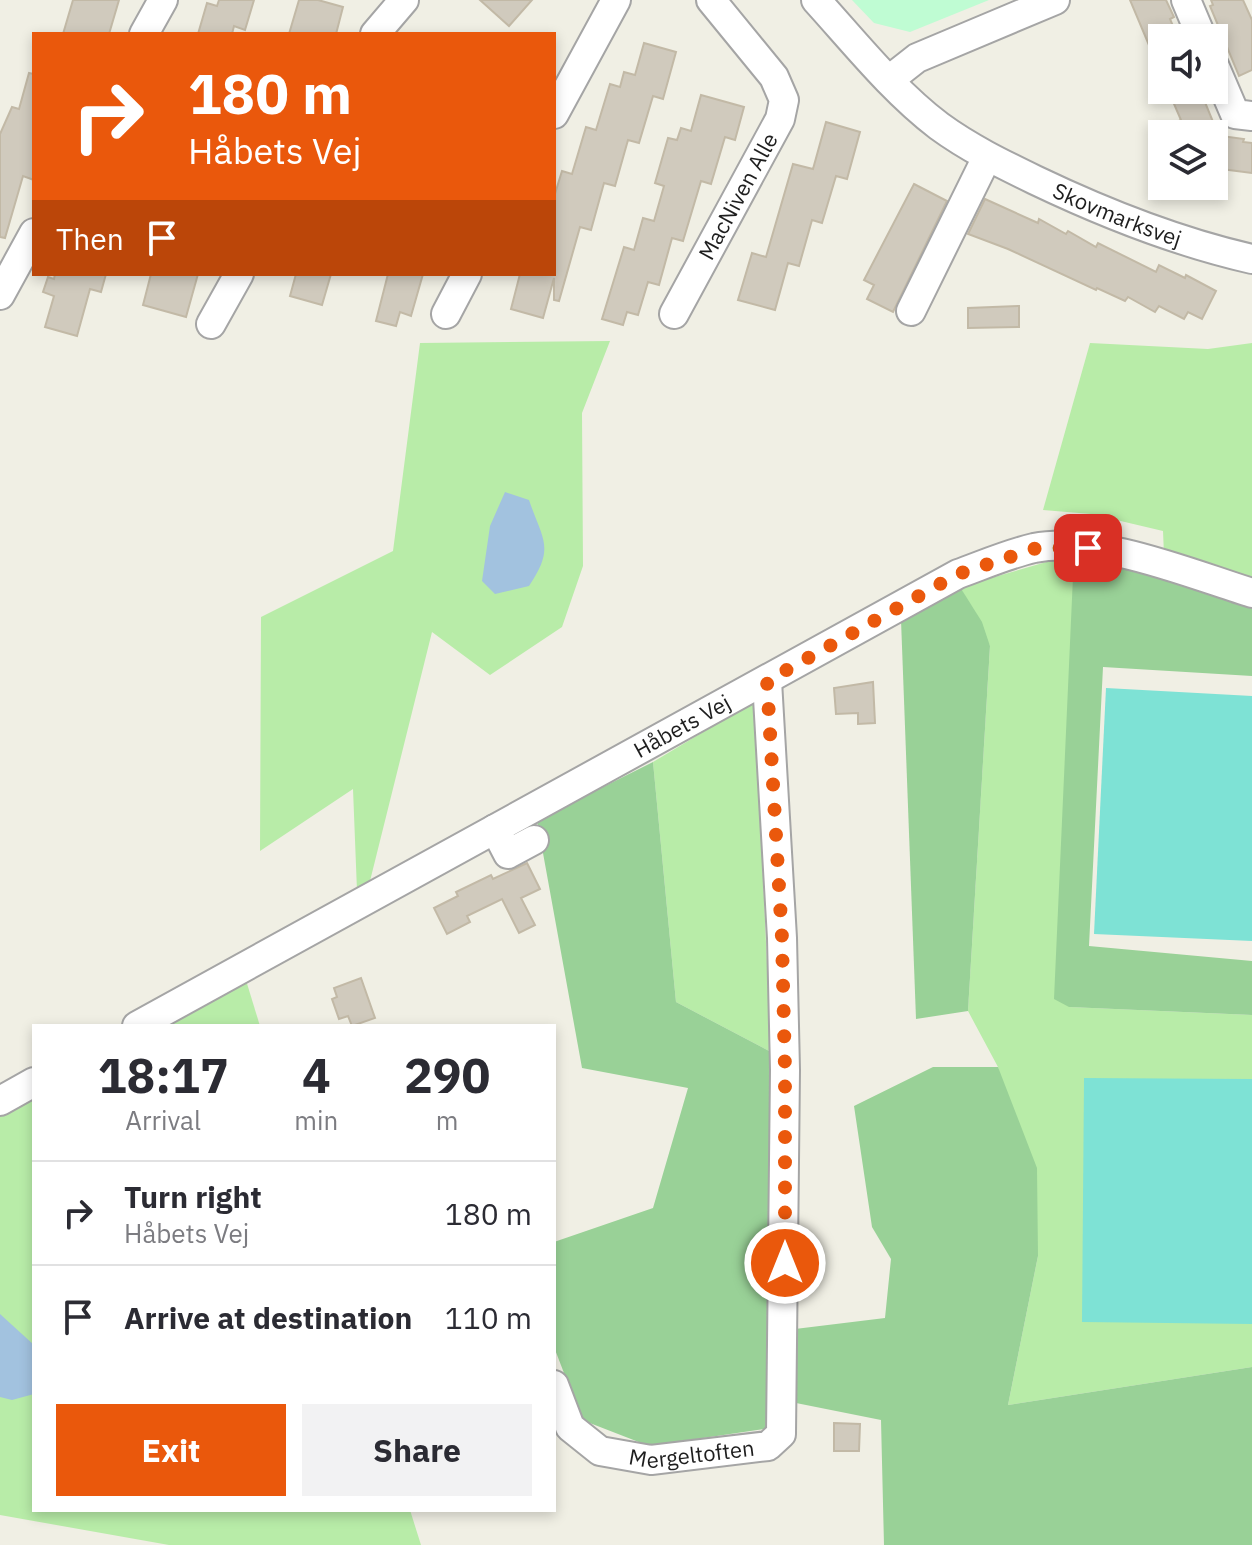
<!DOCTYPE html>
<meta charset="utf-8">
<style>
body{margin:0;font-family:"IBM Plex Sans",sans-serif;background:#f2f2f3;color:#2b2b33;height:100vh;display:flex;flex-direction:column;font-size:30px;white-space:nowrap}
*{box-sizing:border-box;margin:0}
p{font-size:26px;color:#7c7c81}
.icon{flex:none;width:44px;height:44px;fill:none;stroke:currentColor;stroke-width:2;stroke-linecap:round;stroke-linejoin:round}
.map{position:relative;flex:1;overflow:hidden}
.details{position:absolute;left:32px;top:1024px;width:524px;height:488px;display:flex;flex-direction:column;background:#fff;border-radius:0px;box-shadow:0 4px 12px #0003}
.details>*{flex:none}
.top-card{position:absolute;left:32px;top:32px;width:524px;height:244px;border-radius:0px;box-shadow:0 4px 12px #0003;background:#ea580c;color:#fff;overflow:hidden}
.controls{position:absolute;left:1148px;top:24px;display:grid;gap:16px}
.controls a{display:grid;place-items:center;width:80px;height:80px;border-radius:0px;background:#fff;box-shadow:0 4px 12px #0003;font-size:40px}
.pin{position:absolute;display:grid;place-items:center;width:68px;height:68px;color:#fff;margin:-34px;border-radius:16px;box-shadow:0 4px 12px #0006}
.me{position:absolute;width:88px;margin:-44px;rotate:0deg;stroke-linejoin:round;filter:drop-shadow(0 0 6px #0008)}
.turn{display:flex;align-items:center;gap:28px;height:168px;padding:0 24px;font-size:36px}
.turn .icon{width:104px;height:104px;stroke-width:2.5}
.turn b{display:block;font-size:56px;line-height:68px}
.then{display:flex;align-items:center;height:76px;padding:0 24px;background:#0003;gap:16px;font-size:30px}
.eta{display:flex;justify-content:space-evenly;align-items:center;height:136px;text-align:center}
.eta b{font-size:48px;font-weight:700;line-height:56px}
.primary-button{display:flex;gap:16px;margin-top:auto;padding:16px 24px}
.primary-button a{flex:1;height:92px;border-radius:0px;background:#ea580c;color:#fff;font-size:32px;font-weight:700;line-height:92px;text-align:center}
.primary-button a+a{background:#f2f2f3;color:#2b2b33}
ul{padding:0;list-style:none}
li{display:flex;align-items:center;gap:24px;height:104px;padding:0 24px;border-top:2px solid #e1e1e2}
li div{flex:1}
li b{display:block;font-size:30px}
li em{font-style:normal}
.map>svg:first-child{display:block}
.grass{fill:#b8eca8}
.forest{fill:#99d197}
.park{fill:#bffcd3}
.pitch{fill:#7ee2d5}
.water{fill:#a2c2df}
.building{fill:#d0cabd;stroke:#c2b9a6;stroke-width:2}
.lines{fill:none;stroke-linecap:round;stroke-linejoin:round}
.minor-casing{stroke:#a5a5a5;stroke-width:32}
.minor{stroke:#fff;stroke-width:28}
.route{stroke:#ea580c;stroke-width:14;stroke-dasharray:0 25.2}
.labels{text-anchor:middle;stroke-width:6;stroke-linejoin:round;paint-order:stroke}
.street-label{font-size:22px;fill:#1e1e1e;stroke:#fff}
</style>
<div class="map">
<svg width="1252" height="1545" viewBox="0 0 1252 1545">
<rect width="100%" height="100%" fill="#f0efe4"/>
<g class="grass">
<path d="M 610,341 L 582,413 L 583,566 L 562,627 L 490,675 L 432,632 L 369,885 L 357,891 L 353,789 L 260,851 L 261,617 L 393,551 L 420,343 Z"/>
<path d="M 1090,343 L 1208,349 L 1252,343 L 1252,586 L 1164,555 L 1163,531 L 1091,514 L 1043,510 Z"/>
<path d="M 1074,554 L 1069,1007 L 1252,1015 L 1252,1367 L 1008,1405 L 1038,1256 L 998,1067 L 968,1011 L 990,646 L 960,587 Z"/>
<path d="M 755,701 L 771,1052 L 676,1002 L 653,762 Z"/>
<path d="M 245,977 L 260,1026 L 151,1026 Z"/>
<path d="M 34,1088 L 34,1510 L 410,1510 L 421,1545 L 169,1545 L 0,1515 L 0,1106 Z"/>
</g>
<g class="forest">
<path d="M 1074,554 L 1252,599 L 1252,676 L 1103,667 L 1089,946 L 1252,961 L 1252,1015 L 1069,1007 L 1054,999 Z"/>
<path d="M 960,587 L 982,622 L 990,646 L 968,1011 L 916,1019 L 901,620 Z"/>
<path d="M 653,762 L 676,1002 L 771,1052 L 770,1428 L 649,1446 L 582,1420 L 554,1347 L 554,1242 L 653,1208 L 688,1088 L 582,1068 L 537,820 Z"/>
<path d="M 933,1067 L 998,1067 L 1037,1168 L 1038,1256 L 1008,1405 L 1252,1367 L 1252,1545 L 884,1545 L 881,1420 L 796,1403 L 795,1329 L 885,1318 L 891,1259 L 872,1227 L 854,1106 Z"/>
</g>
<path class="park" d="M 852,0 L 989,0 L 910,32 L 874,23 Z"/>
<g class="pitch">
<path d="M 1106,688 L 1252,696 L 1252,941 L 1094,934 Z"/>
<path d="M 1084,1078 L 1252,1079 L 1252,1324 L 1082,1322 Z"/>
</g>
<g class="water">
<path d="M 505,492 L 529,500 C 543,541 555,547 529,586 L 495,594 L 482,581 L 490,526 Z"/>
<path d="M 0,1314 L 34,1345 L 34,1394 L 12,1400 L 0,1397 Z"/>
</g>
<g class="building">
<path d="M 73,0 L 119,0 L 109,34 L 63,34 Z"/>
<path d="M 219,0 L 254,0 L 245,30 L 234,26 L 232,34 L 198,34 L 207,3 L 217,6 Z"/>
<path d="M 299,0 L 318,0 L 343,7 L 336,34 L 289,34 Z"/>
<path d="M 480,0 L 532,0 L 509,26 Z"/>
<path d="M 1130,0 L 1166,0 L 1174,17 L 1170,19 L 1178,38 L 1162,38 L 1162,76 Z"/>
<path d="M 1211,0 L 1243,0 L 1252,20 L 1252,70 L 1239,76 L 1210,6 L 1213,5 Z"/>
<path d="M 644,43 L 676,52 L 663,99 L 653,96 L 639,143 L 628,140 L 615,186 L 604,183 L 591,230 L 580,227 L 559,301 L 554,300 L 554,278 L 543,318 L 511,309 L 520,274 L 554,274 L 554,197 L 562,171 L 572,174 L 586,127 L 596,130 L 610,84 L 620,87 L 624,72 L 635,75 Z"/>
<path d="M 29,73 L 34,74 L 34,180 L 23,176 L 5,238 L 0,237 L 0,134 L 12,107 L 19,109 Z"/>
<path d="M 1168,90 L 1200,90 L 1218,134 L 1151,134 L 1181,120 Z"/>
<path d="M 701,95 L 744,107 L 735,140 L 725,137 L 711,184 L 701,181 L 683,241 L 672,238 L 659,285 L 648,282 L 638,315 L 627,312 L 623,325 L 602,319 L 624,247 L 634,250 L 643,218 L 654,221 L 664,186 L 655,183 L 668,138 L 677,140 L 681,128 L 691,131 Z"/>
<path d="M 826,122 L 860,132 L 847,179 L 836,176 L 822,223 L 812,220 L 799,266 L 788,263 L 775,310 L 738,300 L 752,253 L 766,257 L 793,164 L 813,169 Z"/>
<path d="M 1214,135 L 1244,139 L 1243,142 L 1252,143 L 1252,173 L 1214,168 Z"/>
<path d="M 914,184 L 947,201 L 893,312 L 867,299 L 874,285 L 864,280 Z"/>
<path d="M 985,199 L 1038,223 L 1039,219 L 1066,234 L 1068,231 L 1096,247 L 1098,243 L 1156,272 L 1159,265 L 1185,278 L 1186,275 L 1216,291 L 1202,319 L 1188,312 L 1184,319 L 1159,306 L 1155,312 L 1128,297 L 1125,301 L 1097,288 L 1096,290 L 1008,249 L 968,234 Z"/>
<path d="M 55,274 L 106,274 L 101,292 L 90,289 L 77,336 L 45,327 L 54,296 L 43,292 L 48,277 L 54,279 Z"/>
<path d="M 151,274 L 198,274 L 186,317 L 143,305 Z"/>
<path d="M 296,274 L 331,274 L 322,305 L 290,296 Z"/>
<path d="M 388,274 L 423,274 L 411,316 L 400,312 L 396,326 L 376,321 Z"/>
<path d="M 1019,306 L 1019,327 L 968,328 L 968,308 Z"/>
<path d="M 873,682 L 875,723 L 858,724 L 858,713 L 836,714 L 834,688 Z"/>
<path d="M 527,863 L 540,889 L 521,898 L 535,925 L 519,933 L 502,899 L 467,916 L 470,922 L 447,934 L 434,908 L 458,896 L 456,892 L 491,875 L 493,879 Z"/>
<path d="M 361,978 L 375,1018 L 352,1026 L 348,1016 L 339,1019 L 332,999 L 337,997 L 334,988 Z"/>
<path d="M 834,1423 L 860,1424 L 859,1451 L 834,1451 Z"/>
</g>
<g class="lines">
<g class="minor-casing">
<g id="minor">
<path id="s1" d="M 816,0 C 855,43 893,91 939,126 C 969,148 1002,164 1035,180 C 1104,213 1177,242 1252,259"/>
<path d="M 1186,0 L 1202,38"/>
<path d="M 144,34 L 163,0"/>
<path d="M 375,34 L 404,0"/>
<path d="M 1214,65 L 1235,114 L 1252,116"/>
<path d="M 889,80 L 917,58 L 1055,0"/>
<path d="M 554,114 L 616,0"/>
<path d="M 0,295 L 34,233"/>
<path d="M 911,311 L 987,157"/>
<path d="M 446,314 L 467,274"/>
<path id="s2" d="M 674,314 L 780,119 L 784,100 L 774,77 L 711,0"/>
<path d="M 211,324 L 239,274"/>
<path d="M 495,829 L 508,854 L 534,840"/>
<path id="s3" d="M 137,1026 L 958,574 C 983,565 1008,554 1034,548 C 1098,535 1191,574 1252,593"/>
<path d="M 0,1101 L 34,1082"/>
<path id="s4" d="M 554,1385 L 570,1427 L 600,1451 L 651,1460 L 768,1446 L 781,1434 L 785,1070 L 782,938 L 767,681"/>
</g>
</g>
<use href="#minor" class="minor"/>
</g>
<g class="lines">
<path class="route" d="M 785,1263 L 785,1070 L 782,938 L 767,681 L 958,574 L 1037,548 L 1088,548"/>
</g>
<g class="labels">
<g class="street-label">
<text dy="8" stroke="none"><textPath href="#s2" startOffset="134">MacNiven Alle</textPath></text>
<text dy="8" stroke="none"><textPath href="#s1" startOffset="376">Skovmarksvej</textPath></text>
<text dy="8" stroke="none"><textPath href="#s3" startOffset="622">Håbets Vej</textPath></text>
<text dy="8" stroke="none"><textPath href="#s4" startOffset="176">Mergeltoften</textPath></text>
</g>
</g>
</svg>
<div class="controls">
<a><svg class="icon" aria-label="sound" viewBox="0 0 24 24"><path d="M4 9h4l5-4v14l-5-4H4zM17 9q2 3 0 6"/></svg></a>
<a><svg class="icon" aria-label="layers" viewBox="0 0 24 24"><path d="M12 4l9 5-9 5-9-5zM3 14l9 5 9-5"/></svg></a>
</div>
<div class="pin" style="left:1088px;top:548px;background:#d93025"><svg class="icon" aria-label="arrive" viewBox="0 0 24 24"><path d="M6 21V4h12l-3 4 3 4H6"/></svg></div>
<svg class="me" style="left:785px;top:1263px" viewBox="-20 -20 40 40"><circle r="17" fill="#ea580c" stroke="#fff" stroke-width="3"/><path d="M0-11L8 9 0 5-8 9z" fill="#fff"/></svg>
<div class="top-card">
<div class="turn"><svg class="icon" aria-label="right" viewBox="0 0 24 24"><path d="M7 20v-9h11M14 6l5 5-5 5"/></svg><div><b>180 m</b>Håbets Vej</div></div>
<div class="then">Then<svg class="icon" aria-label="arrive" viewBox="0 0 24 24"><path d="M6 21V4h12l-3 4 3 4H6"/></svg></div>
</div>
<section class="details">
<div class="eta">
<div><b>18:17</b><p>Arrival</p></div>
<div><b>4</b><p>min</p></div>
<div><b>290</b><p>m</p></div>
</div>
<ul>
<li><svg class="icon" aria-label="right" viewBox="0 0 24 24"><path d="M7 20v-9h11M14 6l5 5-5 5"/></svg><div><b>Turn right</b><p>Håbets Vej</p></div><em>180 m</em></li>
<li><svg class="icon" aria-label="arrive" viewBox="0 0 24 24"><path d="M6 21V4h12l-3 4 3 4H6"/></svg><div><b>Arrive at destination</b></div><em>110 m</em></li>
</ul>
<div class="primary-button"><a>Exit</a><a>Share</a></div>
</section>
</div>
